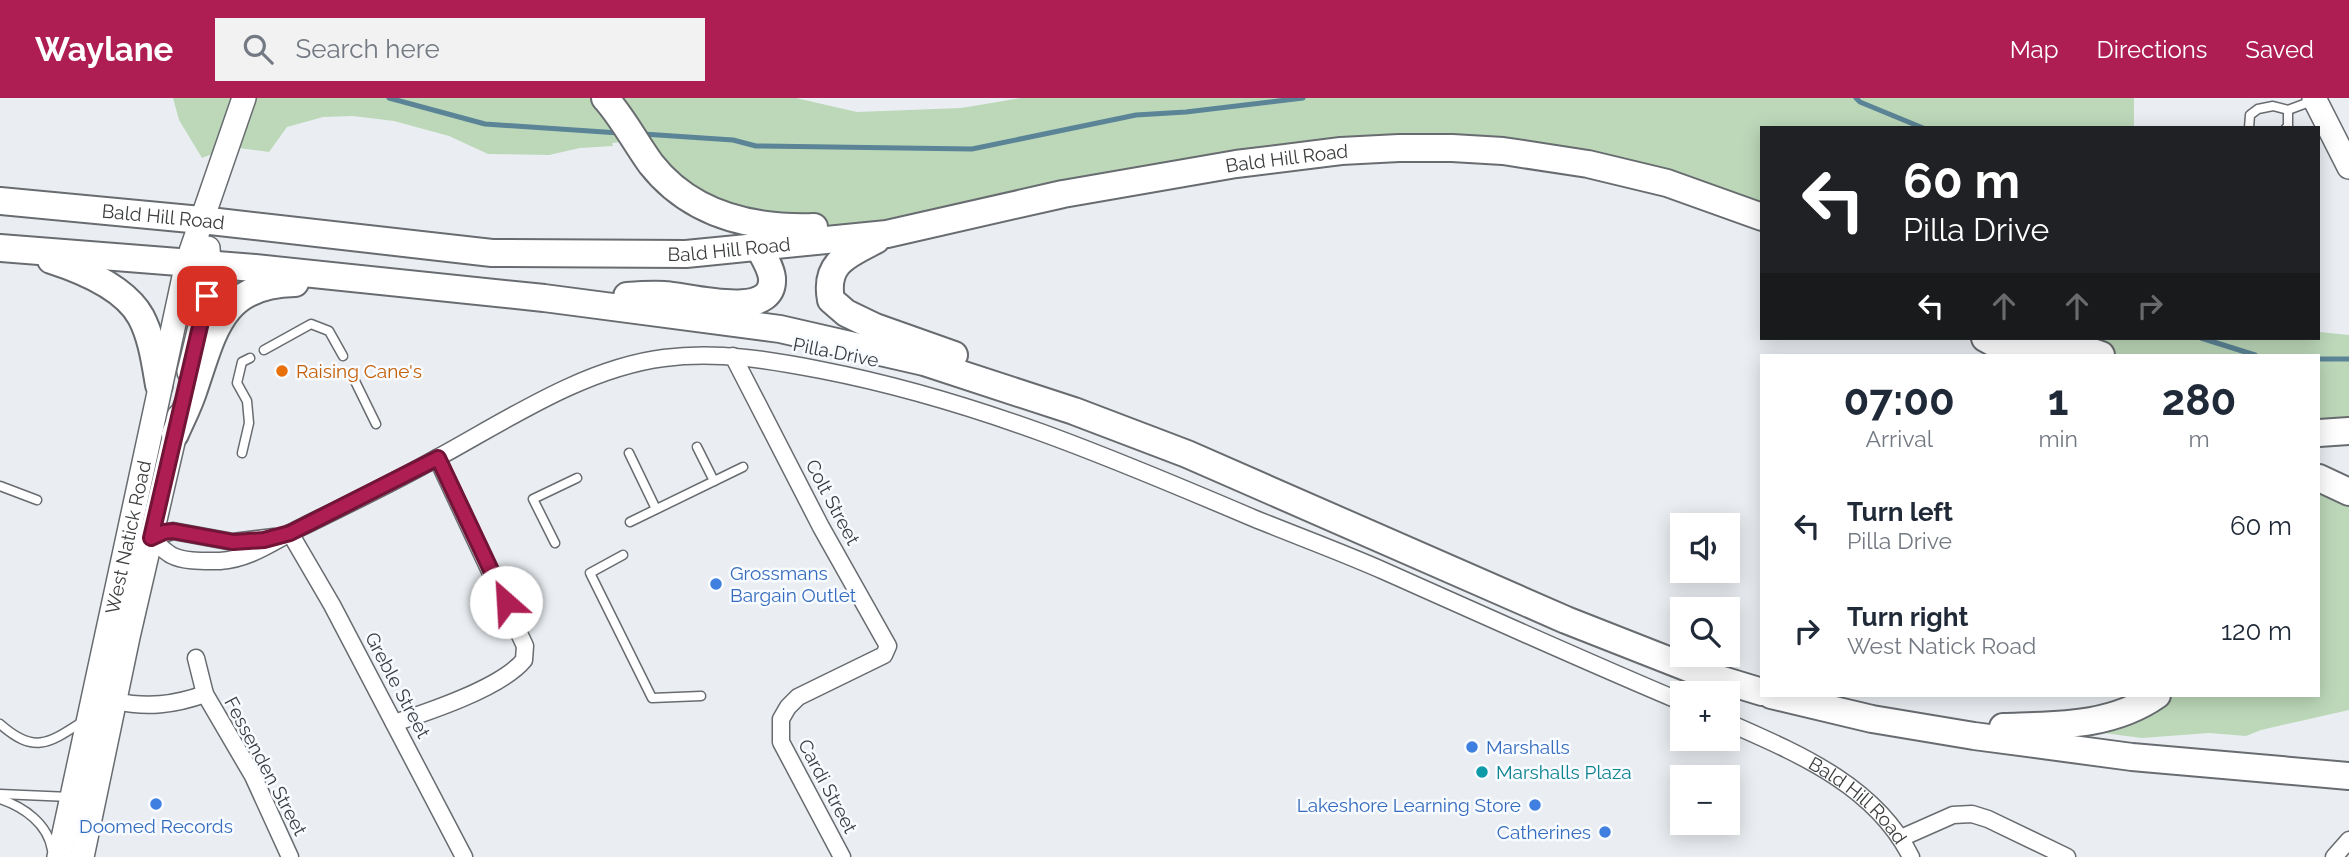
<!DOCTYPE html>
<meta charset="utf-8">
<style>
body{margin:0;font-family:Raleway,sans-serif;background:#f2f2f3;color:#1f2937;height:100vh;display:flex;flex-direction:column;font-size:26px;white-space:nowrap}
*{box-sizing:border-box;margin:0}
p{font-size:23px;color:#747a83}
.icon{flex:none;width:38px;height:38px;fill:none;stroke:currentColor;stroke-width:2;stroke-linecap:round;stroke-linejoin:round}
.map{position:relative;flex:1;overflow:hidden}
.sheet{position:absolute;left:1760px;top:256px;width:560px;height:343px;display:flex;flex-direction:column;background:#fff;border-radius:0px;box-shadow:0 4px 18px #0003}
.sheet>*{flex:none}
.top-card{position:absolute;left:1760px;top:28px;width:560px;height:214px;border-radius:0px;box-shadow:0 4px 18px #0003;background:#202124;color:#fff;overflow:hidden}
.fabs{position:absolute;left:1670px;top:415px;display:grid;gap:14px}
.fabs a{display:grid;place-items:center;width:70px;height:70px;border-radius:0px;background:#fff;box-shadow:0 4px 18px #0003;font-size:35px}
.pin{position:absolute;display:grid;place-items:center;width:60px;height:60px;color:#fff;margin:-30px;border-radius:14px;box-shadow:0 4px 10px #0006}
.me{position:absolute;width:77px;margin:-38px;rotate:334deg;stroke-linejoin:round;filter:drop-shadow(0 0 5px #0008)}
.turn{display:flex;align-items:center;gap:24px;height:147px;padding:0 28px;font-size:32px}
.turn .icon{width:91px;height:91px;stroke-width:2.5}
.turn b{display:block;font-size:49px;line-height:60px}
.lanes{display:flex;align-items:center;height:66px;padding:0 28px;background:#0003;justify-content:center;gap:35px;direction:ltr}
.lanes .off{opacity:.35}
.eta{display:flex;justify-content:space-evenly;align-items:center;height:119px;text-align:center}
.eta b{font-size:42px;font-weight:700;line-height:49px}
ul{padding:0;list-style:none}
li{display:flex;align-items:center;gap:21px;height:105px;padding:0 28px}
li div{flex:1}
li b{display:block;font-size:26px}
li em{font-style:normal}
header{display:flex;align-items:center;gap:42px;box-sizing:border-box;height:98px;padding:0 35px;background:#ae1e53;color:#fff}
header strong{font-size:33px}
nav{display:flex;gap:38px;margin-inline-start:auto;font-size:24px}
.search{width:490px;height:63px;background:#f2f2f3;display:flex;align-items:center;gap:18px;box-sizing:border-box;padding:0 24px;border-radius:0px;color:#747a83;font-size:26px}
.map>svg:first-child{display:block}
.green{fill:#bcd8b9}
.lines{fill:none;stroke-linecap:round;stroke-linejoin:round}
.stream{stroke:#5b8496;stroke-width:5}
.lane-casing{stroke:#686c70;stroke-width:11}
.street-casing{stroke:#686c70;stroke-width:19}
.secondary-casing{stroke:#686c70;stroke-width:26}
.primary-casing{stroke:#686c70;stroke-width:30}
.lane{stroke:#fff;stroke-width:8}
.street{stroke:#fff;stroke-width:16}
.secondary{stroke:#fff;stroke-width:23}
.primary{stroke:#fff;stroke-width:26}
.route-casing{stroke:#711436;stroke-width:18}
.route{stroke:#ae1e53;stroke-width:12}
.food-dot{fill:#e8710a;stroke:#f8fbff;stroke-width:2.5}
.shop-dot{fill:#3f7fe0;stroke:#f8fbff;stroke-width:2.5}
.culture-dot{fill:#0f9aa8;stroke:#f8fbff;stroke-width:2.5}
.labels{text-anchor:middle;stroke-width:5;stroke-linejoin:round;paint-order:stroke}
.street-label{font-size:19px;fill:#3b3d3f;stroke:#f8fbff}
.food-label{font-size:19px;fill:#c56008;stroke:#f8fbff;text-anchor:start}
.shop-label{font-size:19px;fill:#366cbe;stroke:#f8fbff;text-anchor:start}
.culture-label{font-size:19px;fill:#0d838f;stroke:#f8fbff;text-anchor:start}
</style>
<header>
<strong>Waylane</strong>
<div class="search"><svg class="icon" aria-label="search" viewBox="0 0 24 24"><circle cx="10" cy="10" r="6"/><path d="M15 15l6 6"/></svg>Search here</div>
<nav><a>Map</a><a>Directions</a><a>Saved</a></nav>
</header>
<div class="map">
<svg width="2349" height="759" viewBox="0 0 2349 759">
<rect width="100%" height="100%" fill="#eaeef2"/>
<g class="green">
<path d="M 173,0 L 796,0 L 857,14 L 961,10 L 1021,0 L 2134,0 L 2134,30 L 1762,30 L 1762,119 L 1680,89 L 1386,50 L 924,129 L 779,131 L 714,115 L 629,43 L 612,45 L 613,48 L 580,50 L 549,57 L 488,56 L 449,38 L 394,23 L 353,18 L 323,19 L 287,29 L 269,54 L 231,49 L 202,60 L 179,22 Z"/>
<path d="M 2319,234 L 2349,237 L 2349,334 L 2319,336 L 2319,257 L 2100,257 L 2054,240 L 2319,240 Z"/>
<path d="M 2319,385 L 2349,400 L 2349,612 L 2261,632 L 2246,638 L 2209,635 L 2142,640 L 2064,630 L 2159,597 L 2319,597 Z"/>
</g>
<g class="lines">
<g class="stream">
<path d="M 389,0 L 485,26 L 619,35"/>
<path d="M 1856,0 L 1860,4 L 1923,30"/>
<path d="M 643,36 L 733,42 L 756,48 L 972,51 L 1136,17 L 1186,14 L 1303,0"/>
<path d="M 2201,240 L 2255,257"/>
<path d="M 2319,261 L 2349,261"/>
</g>
<g class="lane-casing">
<g id="lane">
<path d="M 2249,30 L 2250,17 L 2258,11 L 2273,8 L 2288,12 L 2312,3"/>
<path d="M 2286,30 L 2288,28 L 2288,12"/>
<path d="M 264,252 L 311,226 L 329,233 L 343,258"/>
<path d="M 351,275 L 376,326"/>
<path d="M 697,349 L 714,383"/>
<path d="M 242,355 L 249,325 L 247,303 L 237,285 L 242,264 L 250,260"/>
<path d="M 629,355 L 656,411"/>
<path d="M 0,388 L 37,402"/>
<path d="M 630,424 L 743,369"/>
<path d="M 555,445 L 533,401 L 577,380"/>
<path d="M 623,457 L 590,475 L 652,600 L 701,598"/>
<path d="M 0,626 C 34,656 48,646 82,624"/>
<path d="M 0,696 L 70,699"/>
<path d="M 0,701 C 24,709 48,726 52,752"/>
</g>
</g>
<g class="street-casing">
<g id="street">
<path d="M 733,258 L 821,429 L 888,548 L 884,557 L 798,599 L 788,609 L 781,621 L 781,644 L 842,759"/>
<path d="M 290,435 L 332,507 L 464,759"/>
<path d="M 144,438 C 155,442 161,451 171,457 C 184,464 205,463 220,463 C 252,461 276,441 304,428 C 348,406 393,385 437,360 C 507,322 584,270 664,260 C 718,253 769,262 821,272 C 975,302 1110,359 1253,420 C 1297,438 1341,454 1384,473 C 1483,517 1582,562 1682,604"/>
<path d="M 151,440 L 173,433 L 233,444 L 274,439"/>
<path d="M 196,560 L 205,596 L 253,678 L 290,759"/>
<path d="M 115,603 C 147,610 174,607 205,596"/>
<path id="s1" d="M 1727,624 C 1797,655 1875,687 1911,759"/>
<path d="M 394,625 C 428,614 501,590 524,562 L 525,548 L 437,360"/>
<path d="M 1901,740 L 1953,717 L 1972,716 L 1988,721 L 2067,759"/>
<path d="M 2334,759 L 2349,742"/>
</g>
</g>
<g class="secondary-casing">
<g id="secondary">
<path d="M 2314,0 L 2349,69"/>
<path d="M 189,274 C 199,233 211,192 208,150"/>
<path id="s2" d="M 59,759 L 187,165 L 244,0"/>
<path d="M 82,759 L 128,539 L 179,318"/>
</g>
</g>
<g class="primary-casing">
<g id="primary">
<path d="M 605,0 C 623,20 635,44 651,66 C 691,117 752,131 814,129"/>
<path id="s3" d="M 0,103 L 201,122 L 492,155 L 686,156 L 887,136 L 1063,96 L 1236,66 L 1341,53 L 1399,50 L 1452,50 L 1503,53 L 1588,66 L 1667,85 L 1762,119"/>
<path d="M 876,142 C 847,157 824,165 831,202 L 846,215 L 875,229 L 954,257"/>
<path d="M 0,150 L 255,170 L 544,200 L 780,231 L 924,264 L 1074,313 L 1187,356 L 1566,522 L 1706,577 L 1762,594"/>
<path d="M 51,162 C 82,172 125,190 141,219 C 152,240 155,264 159,287"/>
<path d="M 627,198 C 639,197 653,196 665,197 C 687,198 775,224 772,180 C 771,170 764,159 759,150"/>
<path d="M 1985,240 L 2016,257"/>
<path d="M 2025,240 L 2062,257"/>
<path d="M 2053,240 L 2101,257"/>
<path d="M 2319,335 L 2349,333"/>
<path d="M 175,336 C 181,322 189,307 194,291 C 214,233 221,186 295,185"/>
<path d="M 2319,380 L 2349,394"/>
<path d="M 1771,597 L 1872,621 L 1974,638 L 2132,659 L 2349,678"/>
<path d="M 2003,629 C 2057,627 2111,629 2157,597"/>
</g>
</g>
<use href="#lane" class="lane"/>
<use href="#street" class="street"/>
<use href="#secondary" class="secondary"/>
<use href="#primary" class="primary"/>
</g>
<g class="lines">
<g class="route-casing">
<path id="route" d="M 207,198 L 151,440 L 164,434 L 173,433 L 233,444 L 264,442 L 290,435 L 438,360 L 506,504"/>
</g>
<use href="#route" class="route"/>
</g>
<circle class="food-dot" cx="282" cy="273" r="7"/>
<g class="shop-dot">
<circle cx="716" cy="486" r="7"/>
<circle cx="1472" cy="649" r="7"/>
<circle cx="156" cy="706" r="7"/>
<circle cx="1535" cy="707" r="7"/>
<circle cx="1605" cy="734" r="7"/>
</g>
<circle class="culture-dot" cx="1482" cy="674" r="7"/>
<g class="labels">
<g class="street-label">
<text dy="7" stroke="none"><textPath href="#s3" startOffset="1298">Bald Hill Road</textPath></text>
<text dy="7" stroke="none"><textPath href="#s3" startOffset="164">Bald Hill Road</textPath></text>
<text dy="7" stroke="none"><textPath href="#s3" startOffset="732">Bald Hill Road</textPath></text>
<text transform="translate(836 254) rotate(11)" y="7">Pilla Drive</text>
<text transform="translate(833 404) rotate(62)" y="7">Colt Street</text>
<text dy="7" stroke="none"><textPath href="#s2" startOffset="327">West Natick Road</textPath></text>
<text transform="translate(398 587) rotate(62)" y="7">Greble Street</text>
<text transform="translate(266 668) rotate(62)" y="7">Fessenden Street</text>
<text transform="translate(828 688) rotate(62)" y="7">Cardi Street</text>
<text dy="7" stroke="none"><textPath href="#s1" startOffset="154">Bald Hill Road</textPath></text>
</g>
<g class="food-label">
<text x="296" y="280">Raising Cane's</text>
</g>
<g class="shop-label">
<text x="730" y="482">Grossmans<tspan x="730" dy="22">Bargain Outlet</tspan></text>
<text x="1486" y="656">Marshalls</text>
<text x="1521" y="714" text-anchor="end">Lakeshore Learning Store</text>
<text x="156" y="735" text-anchor="middle">Doomed Records</text>
<text x="1591" y="741" text-anchor="end">Catherines</text>
</g>
<g class="culture-label">
<text x="1496" y="681">Marshalls Plaza</text>
</g>
</g>
</svg>
<div class="fabs">
<a><svg class="icon" aria-label="sound" viewBox="0 0 24 24"><path d="M4 9h4l5-4v14l-5-4H4zM17 9q2 3 0 6"/></svg></a>
<a><svg class="icon" aria-label="search" viewBox="0 0 24 24"><circle cx="10" cy="10" r="6"/><path d="M15 15l6 6"/></svg></a>
<a>+</a>
<a>−</a>
</div>
<div class="pin" style="left:207px;top:198px;background:#d93025"><svg class="icon" aria-label="arrive" viewBox="0 0 24 24"><path d="M6 21V4h12l-3 4 3 4H6"/></svg></div>
<svg class="me" style="left:506px;top:504px" viewBox="-20 -20 40 40"><circle r="19" fill="#fff"/><path d="M0-13L10 11 0 6-10 11z" fill="#ae1e53"/></svg>
<div class="top-card">
<div class="turn"><svg class="icon" aria-label="left" viewBox="0 0 24 24"><path d="M17 20v-9H6M10 6l-5 5 5 5"/></svg><div><b>60 m</b>Pilla Drive</div></div>
<div class="lanes"><svg class="icon" aria-label="left" viewBox="0 0 24 24"><path d="M17 20v-9H6M10 6l-5 5 5 5"/></svg><svg class="icon off" aria-label="ahead" viewBox="0 0 24 24"><path d="M12 20V5M6 11l6-6 6 6"/></svg><svg class="icon off" aria-label="ahead" viewBox="0 0 24 24"><path d="M12 20V5M6 11l6-6 6 6"/></svg><svg class="icon off" aria-label="right" viewBox="0 0 24 24"><path d="M7 20v-9h11M14 6l5 5-5 5"/></svg></div>
</div>
<section class="sheet">
<div class="eta">
<div><b>07:00</b><p>Arrival</p></div>
<div><b>1</b><p>min</p></div>
<div><b>280</b><p>m</p></div>
</div>
<ul>
<li><svg class="icon" aria-label="left" viewBox="0 0 24 24"><path d="M17 20v-9H6M10 6l-5 5 5 5"/></svg><div><b>Turn left</b><p>Pilla Drive</p></div><em>60 m</em></li>
<li><svg class="icon" aria-label="right" viewBox="0 0 24 24"><path d="M7 20v-9h11M14 6l5 5-5 5"/></svg><div><b>Turn right</b><p>West Natick Road</p></div><em>120 m</em></li>
</ul>
</section>
</div>
